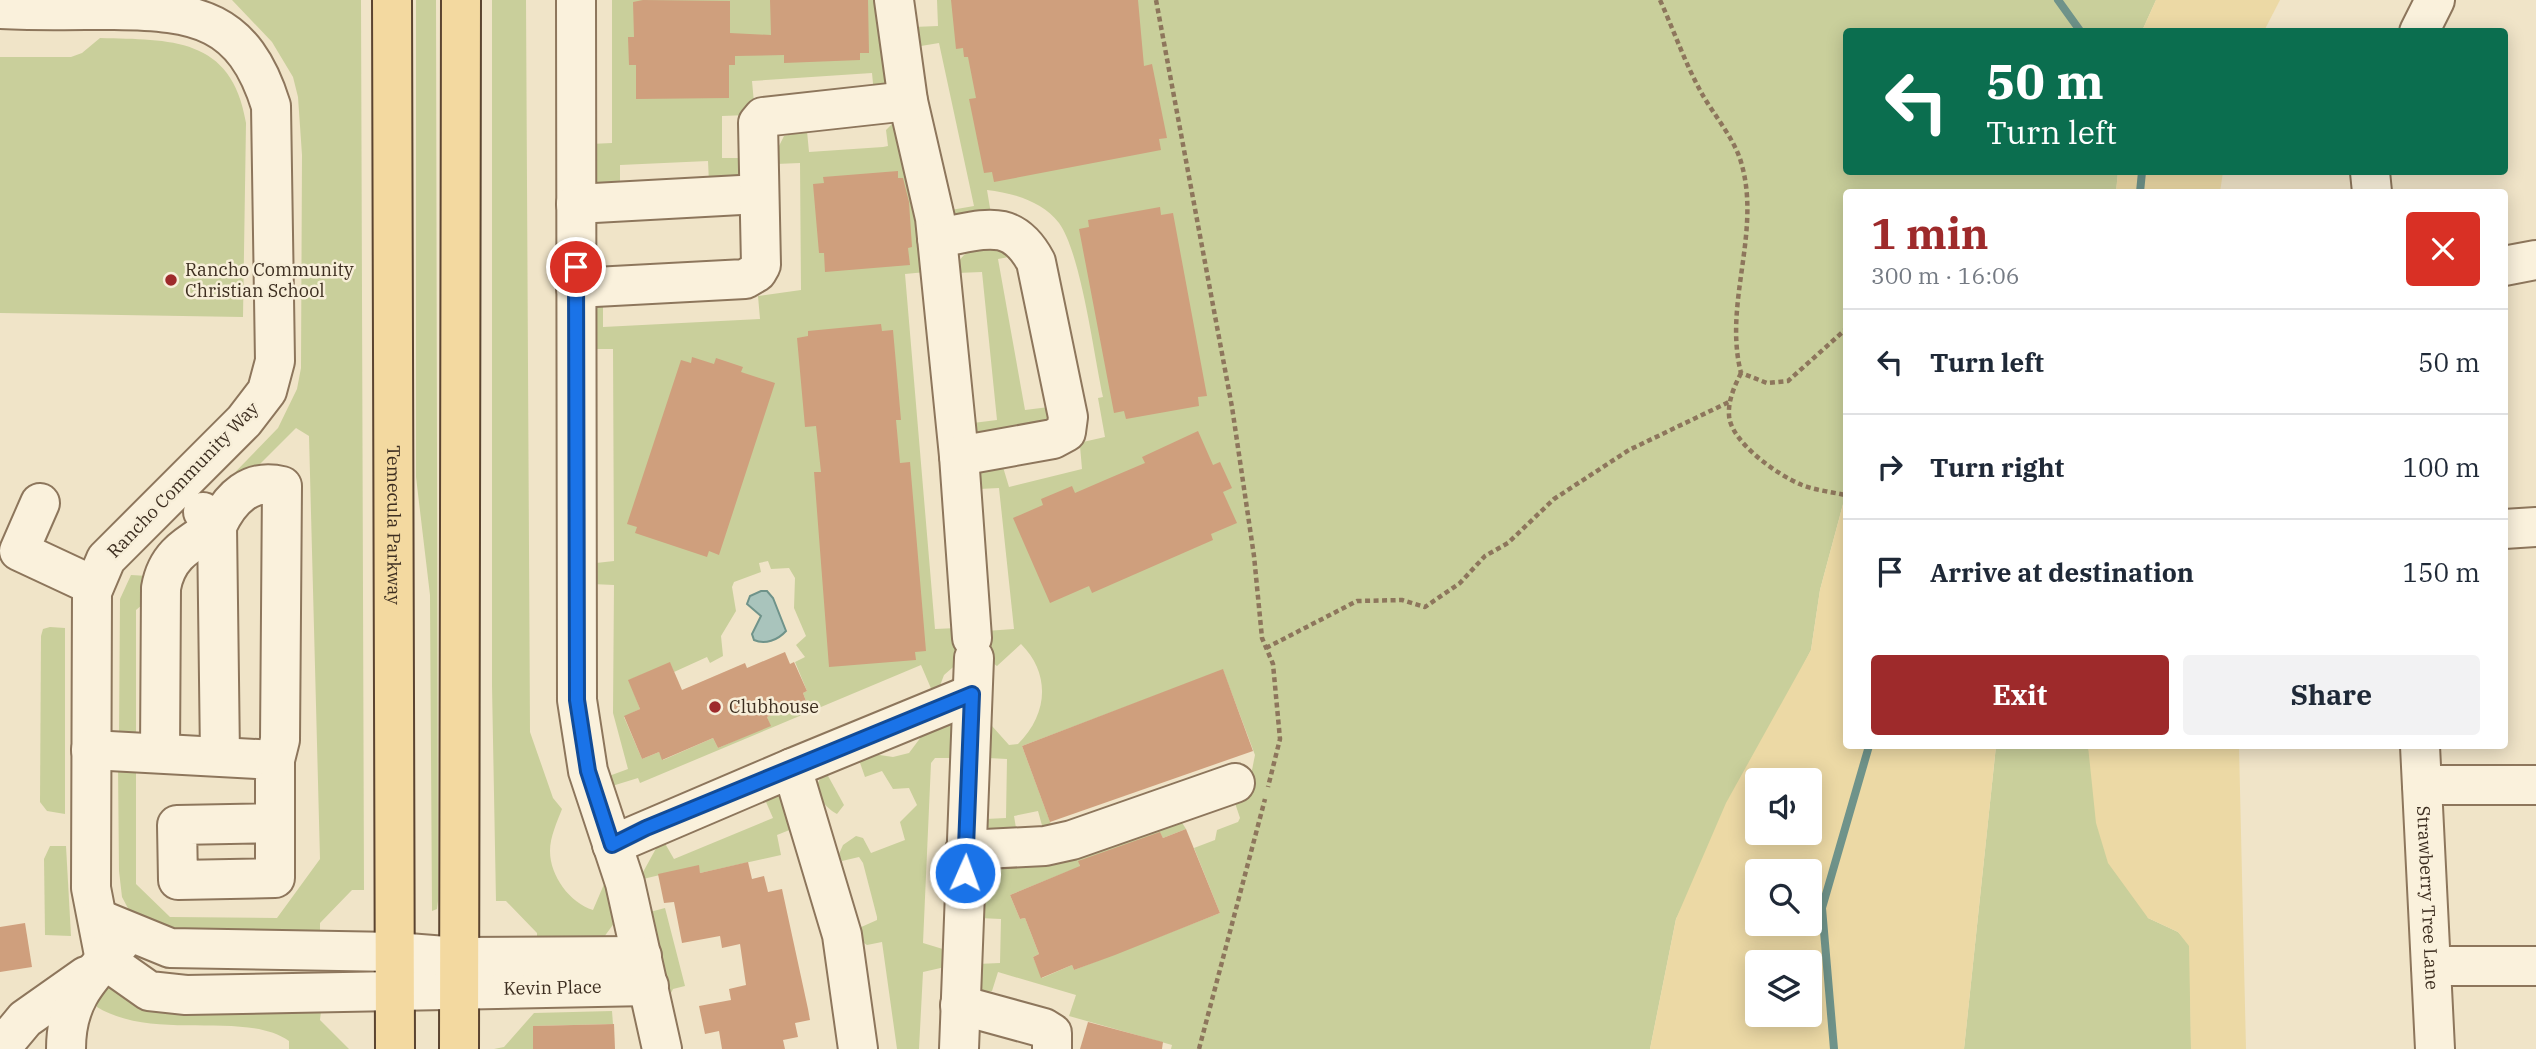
<!DOCTYPE html>
<meta charset="utf-8">
<style>
body{margin:0;font-family:"IBM Plex Serif",serif;background:#f2f2f3;color:#1f2937;height:100vh;display:flex;flex-direction:column;font-size:26px;white-space:nowrap}
*{box-sizing:border-box;margin:0}
p{font-size:23px;color:#747a83}
.icon{flex:none;width:38px;height:38px;fill:none;stroke:currentColor;stroke-width:2;stroke-linecap:round;stroke-linejoin:round}
.map{position:relative;flex:1;overflow:hidden}
.sheet{position:absolute;left:1843px;top:189px;width:665px;height:560px;display:flex;flex-direction:column;background:#fff;border-radius:7px;box-shadow:0 4px 18px #0003}
.sheet>*{flex:none}
.banner{position:absolute;left:1843px;top:28px;width:665px;height:147px;border-radius:7px;box-shadow:0 4px 18px #0003;background:#0b6e4f;color:#fff;overflow:hidden}
.buttons{position:absolute;left:1745px;top:768px;display:grid;gap:14px}
.buttons a{display:grid;place-items:center;width:77px;height:77px;border-radius:7px;background:#fff;box-shadow:0 4px 18px #0003;font-size:35px}
.pin{position:absolute;display:grid;place-items:center;width:60px;height:60px;color:#fff;margin:-30px;border:4px solid #fff;border-radius:50%;box-shadow:0 2px 7px #0007}
.me{position:absolute;width:77px;margin:-38px;rotate:2deg;stroke-linejoin:round;filter:drop-shadow(0 0 5px #0008)}
.turn{display:flex;align-items:center;gap:24px;height:147px;padding:0 28px;font-size:32px}
.turn .icon{width:91px;height:91px;stroke-width:2.5}
.turn b{display:block;font-size:49px;line-height:60px}
.round{display:grid;place-items:center;flex:none;width:74px;height:74px;border-radius:7px;background:#f2f2f3}
.summary{display:flex;align-items:center;justify-content:space-between;height:119px;padding:0 28px}
h1{font-size:42px;font-weight:700;line-height:52px;color:#9e2a2b}
.action{display:flex;gap:14px;margin-top:auto;padding:14px 28px}
.action a{flex:1;height:80px;border-radius:7px;background:#9e2a2b;color:#fff;font-size:28px;font-weight:700;line-height:80px;text-align:center}
.action a+a{background:#f2f2f3;color:#1f2937}
ul{padding:0;list-style:none}
li{display:flex;align-items:center;gap:21px;height:105px;padding:0 28px;border-top:2px solid #e0e1e3}
li div{flex:1}
li b{display:block;font-size:26px}
li em{font-style:normal}
.map>svg:first-child{display:block}
.green{fill:#c9cf9b;fill-rule:evenodd}
.sand{fill:#ecd9a5;fill-rule:evenodd}
.water{fill:#a9c4bc;stroke:#6f938a;stroke-width:2}
.lines{fill:none;stroke-linecap:round;stroke-linejoin:round}
.stream{stroke:#6f938a;stroke-width:8}
.building{fill:#cf9f7d}
.minor-casing{stroke:#8d765c;stroke-width:42}
.major-casing{stroke:#5b4430;stroke-width:42}
.path{stroke:#8d765c;stroke-width:4.5;stroke-dasharray:5 3.5;stroke-linecap:butt}
.minor{stroke:#faf1dc;stroke-width:38}
.major{stroke:#f3d9a0;stroke-width:38}
.route-casing{stroke:#114b97;stroke-width:18}
.route{stroke:#1a73e8;stroke-width:12}
.poi-dot{fill:#9e2a2b;stroke:#f7eed8;stroke-width:2.5}
.labels{text-anchor:middle;stroke-width:5;stroke-linejoin:round;paint-order:stroke}
.poi-label{font-size:18px;fill:#3d2e20;stroke:#f7eed8;text-anchor:start}
.street-label{font-size:18px;fill:#3d2e20;stroke:#f7eed8}
</style>
<div class="map">
<svg width="2536" height="1049" viewBox="0 0 2536 1049">
<rect width="100%" height="100%" fill="#f0e4c8"/>
<g class="green">
<path d="M 232,0 L 361,0 L 364,890 L 352,890 L 320,923 L 320,932 L 178,934 L 130,912 L 122,897 L 119,871 L 118,764 L 136,765 L 136,884 L 170,917 L 277,918 L 320,859 L 309,436 L 296,428 L 222,502 L 214,500 L 213,495 L 278,428 L 297,389 L 301,368 L 302,155 L 298,97 L 293,77 L 272,42 Z"/>
<path d="M 416,0 L 436,0 L 438,901 L 437,909 L 432,911 L 430,595 L 416,477 Z"/>
<path d="M 492,0 L 526,0 L 530,732 L 553,798 L 562,809 C 557,822 550,837 550,851 C 550,876 570,903 593,910 L 605,882 L 615,922 L 604,937 L 537,943 L 537,933 L 506,901 L 496,901 L 492,686 Z"/>
<path d="M 612,0 L 880,0 L 888,85 L 874,94 L 872,73 L 752,81 L 754,103 L 747,103 L 748,115 L 722,116 L 722,158 L 749,158 L 740,177 L 709,183 L 708,161 L 620,165 L 620,188 L 593,185 L 590,144 L 612,143 Z"/>
<path d="M 937,0 L 2156,0 L 2142,31 L 1846,32 L 1846,172 L 2118,172 L 2116,192 L 1846,192 L 1846,493 L 1820,590 L 1811,650 L 1676,919 L 1650,1049 L 1171,1049 L 1172,1045 L 1069,1016 L 1076,995 L 998,972 L 992,991 L 983,993 L 977,964 L 1000,963 L 1001,919 L 979,918 L 986,869 L 1036,863 L 1181,821 L 1186,829 L 1163,838 L 1160,833 L 1079,863 L 1082,873 L 1069,871 L 1010,895 L 1020,919 L 1025,918 L 1039,954 L 1033,957 L 1042,978 L 1072,965 L 1074,970 L 1220,913 L 1194,848 L 1215,840 L 1217,830 L 1238,822 L 1240,818 L 1235,803 L 1247,795 L 1255,755 L 1223,670 L 1022,746 L 1052,827 L 1043,829 L 1038,811 L 1014,816 L 1017,834 L 996,834 L 985,825 L 986,819 L 1006,818 L 1007,759 L 988,758 L 987,728 L 992,726 L 1009,745 L 1018,744 C 1048,714 1051,674 1021,644 L 997,666 L 990,661 L 986,631 L 1014,629 L 999,488 L 979,489 L 977,476 L 980,470 L 1003,467 L 1009,487 L 1082,469 L 1080,446 L 1083,442 L 1105,437 L 1098,398 L 1103,397 C 1094,356 1081,253 1059,223 C 1042,201 1013,193 987,190 L 991,214 L 953,217 L 951,210 L 974,206 L 939,43 L 915,47 L 913,27 L 938,26 Z"/>
<path d="M 100,38 C 170,40 232,36 246,123 L 243,317 L 0,313 L 0,57 L 71,57 L 82,53 Z"/>
<path d="M 892,124 L 903,133 L 926,272 L 905,274 L 935,629 L 957,628 L 959,662 L 944,675 L 938,691 L 933,693 L 921,665 L 640,783 L 638,778 L 612,786 L 609,776 L 628,769 L 613,713 L 614,585 L 592,584 L 596,563 L 614,561 L 613,349 L 591,349 L 595,308 L 603,305 L 603,327 L 760,319 L 758,296 L 801,290 L 800,163 L 776,164 L 777,150 L 784,136 L 807,131 L 809,152 L 883,147 L 888,146 L 886,130 ZM 768,561 L 771,569 L 789,568 L 795,578 L 794,608 L 806,636 L 796,645 L 805,657 L 795,662 L 807,691 L 803,693 L 806,701 L 767,717 L 770,725 L 718,748 L 713,738 L 663,760 L 659,752 L 642,759 L 624,717 L 640,709 L 629,680 L 670,663 L 674,672 L 707,657 L 710,663 L 723,656 L 721,636 L 736,611 L 732,587 L 734,582 L 761,572 L 759,563 Z"/>
<path d="M 1001,244 L 1019,255 L 998,259 L 1025,410 L 1049,407 L 1050,417 L 1047,422 L 982,437 L 975,431 L 973,423 L 997,420 L 982,272 L 957,273 C 957,248 982,247 1001,244 Z"/>
<path d="M 131,575 L 148,576 L 155,594 L 136,610 L 136,736 L 119,736 L 120,599 Z"/>
<path d="M 50,627 L 65,628 L 65,814 L 47,811 L 40,802 L 41,636 L 43,629 Z"/>
<path d="M 946,717 L 957,726 L 952,758 L 935,758 L 931,763 L 923,943 L 946,950 L 945,967 L 923,972 L 919,1049 L 897,1049 L 882,942 L 867,945 L 861,941 L 859,928 L 877,920 L 877,917 L 863,863 L 859,857 L 842,861 L 839,854 L 843,845 L 856,836 L 863,838 L 871,853 L 905,840 L 900,822 L 917,805 L 909,788 L 893,789 L 882,771 L 865,777 L 859,760 L 873,754 L 893,757 L 909,753 L 927,729 Z"/>
<path d="M 1996,746 L 2088,746 L 2092,767 L 2148,918 L 2178,932 L 2190,945 L 2191,1049 L 1964,1049 Z"/>
<path d="M 827,774 L 844,805 L 837,814 C 823,807 806,784 827,774 Z"/>
<path d="M 776,796 L 783,797 L 792,829 L 777,835 L 781,855 L 700,873 L 698,866 L 643,879 L 642,874 L 659,843 L 663,840 L 674,859 L 773,818 L 766,802 Z"/>
<path d="M 50,846 L 66,846 L 71,936 L 45,935 L 44,859 Z"/>
<path d="M 665,908 L 685,986 L 673,989 L 671,993 L 650,912 Z"/>
<path d="M 108,987 L 321,1011 L 320,1020 L 349,1049 L 289,1049 L 289,1041 C 246,1010 154,1042 97,1007 L 95,1000 Z"/>
<path d="M 612,1011 L 613,1024 L 533,1026 L 533,1049 L 494,1049 L 504,1047 L 534,1013 Z"/>
</g>
<g class="sand">
<path d="M 2156,0 L 2280,0 L 2264,31 L 2142,31 Z"/>
<path d="M 2118,172 L 2223,172 L 2220,192 L 2116,192 Z"/>
<path d="M 1846,493 L 1846,746 L 1996,746 L 1964,1049 L 1650,1049 L 1676,919 L 1726,803 L 1811,650 L 1820,590 ZM 1810,780 L 1810,833 L 1757,833 L 1757,780 ZM 1757,872 L 1810,872 L 1810,924 L 1757,924 ZM 1757,962 L 1810,962 L 1810,1015 L 1757,1015 Z"/>
<path d="M 2088,746 L 2239,746 L 2246,1049 L 2191,1049 L 2189,946 L 2178,932 L 2148,918 L 2108,863 L 2096,823 Z"/>
</g>
<path class="water" d="M 761,591 L 767,591 L 773,598 L 786,631 C 778,640 765,645 754,640 L 752,634 L 761,616 L 747,604 L 750,596 Z"/>
<g class="lines">
<g class="stream">
<path d="M 2058,0 L 2081,32"/>
<path d="M 2140,192 L 2142,172"/>
<path d="M 1834,1049 L 1822,908 L 1869,746"/>
</g>
</g>
<g class="building">
<path d="M 643,0 L 730,1 L 730,33 L 771,35 L 770,0 L 868,0 L 869,53 L 860,53 L 860,60 L 784,63 L 784,55 L 735,56 L 735,65 L 729,65 L 729,98 L 636,99 L 636,65 L 629,65 L 628,37 L 634,37 L 633,2 Z"/>
<path d="M 951,0 L 1138,0 L 1144,66 L 1152,64 L 1167,138 L 1159,139 L 1161,150 L 994,182 L 992,172 L 984,173 L 969,99 L 976,98 L 968,57 L 964,57 L 963,48 L 956,49 Z"/>
<path d="M 898,171 L 898,178 L 903,178 L 909,202 L 912,247 L 908,248 L 910,265 L 825,272 L 824,253 L 819,253 L 813,184 L 824,183 L 823,177 Z"/>
<path d="M 1160,207 L 1161,215 L 1173,213 L 1207,396 L 1198,397 L 1199,406 L 1126,419 L 1124,411 L 1114,413 L 1079,229 L 1089,227 L 1088,220 Z"/>
<path d="M 881,324 L 882,331 L 893,330 L 901,420 L 896,420 L 900,463 L 910,462 L 926,651 L 915,652 L 916,660 L 829,667 L 814,472 L 821,472 L 816,426 L 805,427 L 797,338 L 808,336 L 808,331 Z"/>
<path d="M 692,357 L 714,364 L 716,358 L 743,367 L 741,372 L 775,383 L 719,555 L 709,551 L 707,557 L 635,533 L 637,527 L 627,524 L 681,360 L 691,363 Z"/>
<path d="M 1198,431 L 1213,465 L 1220,462 L 1232,488 L 1223,492 L 1237,523 L 1211,534 L 1213,540 L 1092,593 L 1089,586 L 1050,603 L 1013,518 L 1043,505 L 1041,499 L 1072,486 L 1075,493 L 1105,480 L 1145,463 L 1142,457 Z"/>
<path d="M 785,652 L 790,664 L 794,662 L 807,691 L 803,693 L 806,701 L 767,717 L 771,726 L 718,748 L 713,738 L 662,760 L 659,752 L 642,759 L 624,716 L 640,709 L 628,680 L 670,662 L 682,690 L 745,663 L 747,668 Z"/>
<path d="M 1223,669 L 1253,751 L 1050,822 L 1022,746 Z"/>
<path d="M 1186,829 L 1220,913 L 1115,955 L 1074,970 L 1072,965 L 1041,978 L 1033,957 L 1039,954 L 1025,918 L 1020,919 L 1010,895 L 1080,866 L 1078,861 L 1160,832 L 1163,838 Z"/>
<path d="M 748,862 L 752,879 L 764,876 L 768,892 L 782,889 L 808,1009 L 810,1020 L 795,1023 L 798,1037 L 783,1040 L 785,1049 L 722,1049 L 719,1031 L 705,1034 L 699,1006 L 731,1000 L 729,989 L 746,985 L 740,944 L 722,948 L 720,936 L 682,943 L 674,902 L 664,903 L 658,874 L 699,865 L 700,873 Z"/>
<path d="M 25,923 L 32,967 L 0,972 L 0,927 Z"/>
<path d="M 1088,1022 L 1163,1042 L 1162,1049 L 1080,1049 Z"/>
<path d="M 614,1024 L 615,1049 L 533,1049 L 533,1026 Z"/>
</g>
<g class="lines">
<g class="minor-casing">
<g id="minor">
<path d="M 576,0 L 577,700 L 588,771 L 625,883 L 662,1049"/>
<path d="M 894,0 L 908,101 L 935,218 L 959,456 L 972,638"/>
<path id="s1" d="M 0,9 C 38,11 76,10 114,10 C 197,11 244,19 271,106 L 275,361 L 267,391 L 244,421 L 106,559 L 92,592 L 91,888 L 105,960 L 149,991 L 186,995 L 649,986"/>
<path d="M 2419,32 L 2435,0"/>
<path d="M 2370,172 L 2372,192"/>
<path d="M 576,204 L 759,194"/>
<path d="M 937,238 C 982,231 1011,215 1036,262 L 1068,417 L 1066,432 L 1053,439 L 959,456"/>
<path d="M 2504,266 L 2536,260"/>
<path d="M 576,288 L 745,279 L 757,272 L 761,265 L 758,123 L 763,117 L 908,101"/>
<path d="M 40,503 L 19,551 L 94,586"/>
<path d="M 2504,529 L 2536,527"/>
<path id="s2" d="M 2420,746 L 2435,1049"/>
<path d="M 91,750 L 275,760 L 275,878 L 178,880 L 177,825 L 275,823"/>
<path d="M 160,753 L 161,588 C 167,553 190,544 217,526 L 203,512"/>
<path d="M 220,756 L 217,526 C 230,498 250,478 282,486 L 280,740 L 275,760"/>
<path d="M 792,768 L 972,694"/>
<path d="M 2422,785 L 2536,785"/>
<path d="M 612,845 L 792,768 L 842,935 L 858,1049"/>
<path d="M 965,850 L 1045,846 L 1072,840 L 1235,783"/>
<path d="M 99,919 L 170,948 L 395,952 L 458,957 L 642,956"/>
<path d="M 2431,966 L 2536,966"/>
<path d="M 960,1005 L 1044,1028 L 1052,1033 L 1052,1049"/>
<path d="M 0,1049 L 25,1019 L 86,976"/>
<path d="M 66,1049 C 66,999 89,978 120,943"/>
<path d="M 959,1049 L 974,658"/>
</g>
</g>
<g class="major-casing">
<g id="major">
<path id="s3" d="M 392,0 L 395,1049"/>
<path d="M 459,1049 L 461,0"/>
</g>
</g>
<g class="path">
<path d="M 1156,0 L 1232,407 L 1254,556 L 1262,638 L 1273,664 L 1280,739 L 1268,787"/>
<path d="M 1660,0 C 1674,31 1685,63 1701,92 C 1713,114 1734,138 1741,162 C 1762,232 1723,303 1741,373 L 1767,383 L 1788,381 L 1846,329"/>
<path d="M 1741,373 C 1735,385 1728,400 1729,415 C 1730,442 1779,476 1802,485 C 1815,490 1831,492 1845,495"/>
<path d="M 1266,648 L 1357,601 L 1402,600 L 1425,607 L 1460,583 L 1485,556 L 1508,543 L 1554,499 L 1629,450 L 1731,401"/>
<path d="M 1199,1049 L 1265,799"/>
</g>
<use href="#minor" class="minor"/>
<use href="#major" class="major"/>
</g>
<g class="lines">
<g class="route-casing">
<path id="route" d="M 576,267 L 577,700 L 588,771 L 612,845 L 646,828 L 972,694 L 965,873"/>
</g>
<use href="#route" class="route"/>
</g>
<g class="poi-dot">
<circle cx="171" cy="280" r="7"/>
<circle cx="715" cy="707" r="7"/>
</g>
<g class="labels">
<g class="poi-label">
<text x="185" y="276">Rancho Community<tspan x="185" dy="21">Christian School</tspan></text>
<text x="729" y="713">Clubhouse</text>
</g>
<g class="street-label">
<text transform="translate(183 480) rotate(-46)" y="6">Rancho Community Way</text>
<text dy="6" stroke="none"><textPath href="#s3" startOffset="525">Temecula Parkway</textPath></text>
<text dy="6" stroke="none"><textPath href="#s2" startOffset="152">Strawberry Tree Lane</textPath></text>
<text dy="6" stroke="none"><textPath href="#s1" startOffset="1699">Kevin Place</textPath></text>
</g>
</g>
</svg>
<div class="buttons">
<a><svg class="icon" aria-label="sound" viewBox="0 0 24 24"><path d="M4 9h4l5-4v14l-5-4H4zM17 9q2 3 0 6"/></svg></a>
<a><svg class="icon" aria-label="search" viewBox="0 0 24 24"><circle cx="10" cy="10" r="6"/><path d="M15 15l6 6"/></svg></a>
<a><svg class="icon" aria-label="layers" viewBox="0 0 24 24"><path d="M12 4l9 5-9 5-9-5zM3 14l9 5 9-5"/></svg></a>
</div>
<div class="pin" style="left:576px;top:267px;background:#d93025"><svg class="icon" aria-label="arrive" viewBox="0 0 24 24"><path d="M6 21V4h12l-3 4 3 4H6"/></svg></div>
<svg class="me" style="left:965px;top:873px" viewBox="-20 -20 40 40"><circle r="17" fill="#1a73e8" stroke="#fff" stroke-width="3"/><path d="M0-11L8 9 0 5-8 9z" fill="#fff"/></svg>
<div class="banner">
<div class="turn"><svg class="icon" aria-label="left" viewBox="0 0 24 24"><path d="M17 20v-9H6M10 6l-5 5 5 5"/></svg><div><b>50 m</b>Turn left</div></div>
</div>
<section class="sheet">
<div class="summary"><div><h1>1 min</h1><p>300 m · 16:06</p></div><a class="round" style="background:#d93025;color:#fff"><svg class="icon" aria-label="close" viewBox="0 0 24 24"><path d="M6 6l12 12M18 6L6 18"/></svg></a></div>
<ul>
<li><svg class="icon" aria-label="left" viewBox="0 0 24 24"><path d="M17 20v-9H6M10 6l-5 5 5 5"/></svg><div><b>Turn left</b></div><em>50 m</em></li>
<li><svg class="icon" aria-label="right" viewBox="0 0 24 24"><path d="M7 20v-9h11M14 6l5 5-5 5"/></svg><div><b>Turn right</b></div><em>100 m</em></li>
<li><svg class="icon" aria-label="arrive" viewBox="0 0 24 24"><path d="M6 21V4h12l-3 4 3 4H6"/></svg><div><b>Arrive at destination</b></div><em>150 m</em></li>
</ul>
<div class="action"><a>Exit</a><a>Share</a></div>
</section>
</div>
